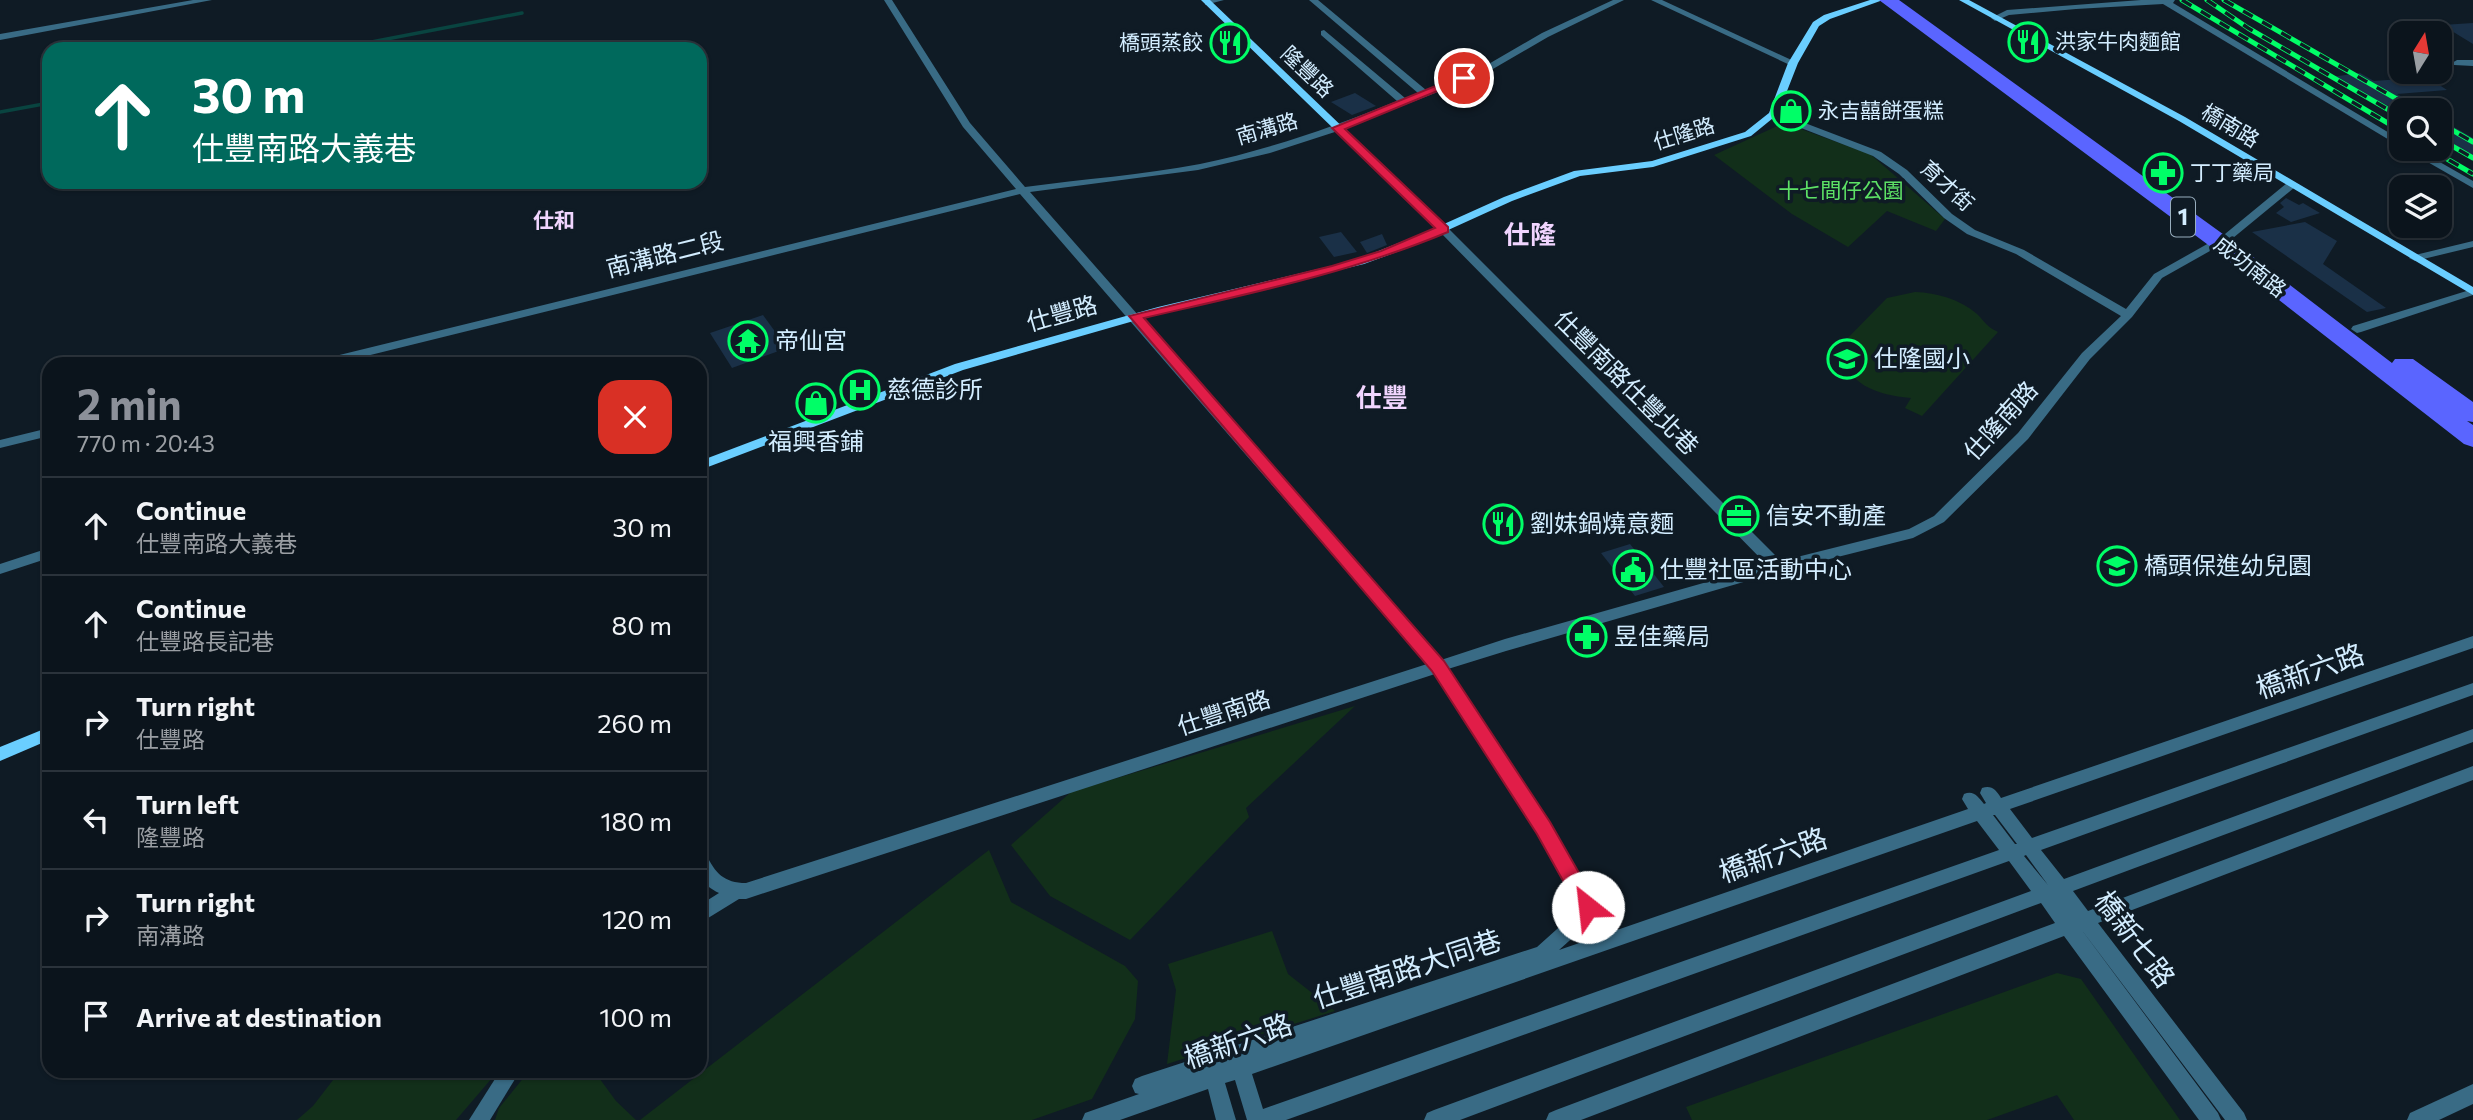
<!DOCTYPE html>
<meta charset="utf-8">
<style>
body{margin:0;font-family:Commissioner,"Noto Sans TC",sans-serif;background:#192129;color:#f1f3f6;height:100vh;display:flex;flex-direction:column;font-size:26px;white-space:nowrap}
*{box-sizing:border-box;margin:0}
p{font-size:23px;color:#9a9ea3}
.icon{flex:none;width:38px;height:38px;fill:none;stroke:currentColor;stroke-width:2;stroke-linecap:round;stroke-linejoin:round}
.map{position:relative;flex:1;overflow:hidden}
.side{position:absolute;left:42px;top:357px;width:665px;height:721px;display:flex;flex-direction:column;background:#0b141c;border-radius:21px;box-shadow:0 2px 5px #0004,0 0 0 2px #2b333b}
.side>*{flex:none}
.top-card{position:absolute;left:42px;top:42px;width:665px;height:147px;border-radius:21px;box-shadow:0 2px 5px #0004,0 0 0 2px #2b333b;background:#00695c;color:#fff;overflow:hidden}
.needle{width:46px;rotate:11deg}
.controls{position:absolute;left:2389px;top:21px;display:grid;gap:14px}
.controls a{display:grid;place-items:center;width:63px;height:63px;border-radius:14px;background:#0b141c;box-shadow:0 2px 5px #0004,0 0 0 2px #2b333b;font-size:35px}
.pin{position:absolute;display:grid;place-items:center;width:60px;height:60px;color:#fff;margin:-30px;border:4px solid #fff;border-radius:50%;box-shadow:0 2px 7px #0007}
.me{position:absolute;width:77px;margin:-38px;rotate:331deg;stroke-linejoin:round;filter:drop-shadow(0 0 5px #0008)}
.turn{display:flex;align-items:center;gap:24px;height:147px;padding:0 35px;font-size:32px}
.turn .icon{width:91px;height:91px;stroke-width:2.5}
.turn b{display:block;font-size:49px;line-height:60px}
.round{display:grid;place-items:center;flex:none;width:74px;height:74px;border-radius:21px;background:#192129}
.summary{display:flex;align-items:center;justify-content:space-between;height:119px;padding:0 35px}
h1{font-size:42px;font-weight:700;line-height:52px;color:#8c9099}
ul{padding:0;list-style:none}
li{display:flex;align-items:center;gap:21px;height:98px;padding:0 35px;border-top:2px solid #2b333b}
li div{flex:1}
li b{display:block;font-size:26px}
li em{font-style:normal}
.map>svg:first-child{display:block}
.green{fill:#122f1a}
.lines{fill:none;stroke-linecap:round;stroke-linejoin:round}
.stream{stroke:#094440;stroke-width:3.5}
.building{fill:#1a3047}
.street{fill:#396b85;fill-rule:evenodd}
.secondary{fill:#6aceff;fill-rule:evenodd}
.primary{fill:#5a65ff;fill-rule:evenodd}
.rail-casing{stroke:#00fe67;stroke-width:5}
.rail{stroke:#0f1b25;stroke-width:3.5;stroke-dasharray:11;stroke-linecap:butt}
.route{fill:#e11d48;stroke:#92132f;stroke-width:2}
.labels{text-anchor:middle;stroke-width:7;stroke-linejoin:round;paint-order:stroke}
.far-poi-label{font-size:21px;fill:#d3edff;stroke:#0f1b25;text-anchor:start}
.far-street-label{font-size:21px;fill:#d3edff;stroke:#0f1b25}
.far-park-label{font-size:21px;fill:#5de165;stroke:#0f1b25}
.far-neighbourhood-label{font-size:21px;font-weight:bold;fill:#f1d5ff;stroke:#0f1b25}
.shield{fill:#0f1b25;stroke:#98aebe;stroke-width:2}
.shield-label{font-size:23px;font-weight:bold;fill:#d3edff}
.street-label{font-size:24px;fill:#d3edff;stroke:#0f1b25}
.poi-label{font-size:24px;fill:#d3edff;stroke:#0f1b25;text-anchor:start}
.far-district-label{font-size:26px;font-weight:bold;fill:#f1d5ff;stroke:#0f1b25}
.neighbourhood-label{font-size:26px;font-weight:bold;fill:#f1d5ff;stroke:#0f1b25}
.near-street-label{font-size:28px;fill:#d3edff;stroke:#0f1b25}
</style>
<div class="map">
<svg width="2473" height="1120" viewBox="0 0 2473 1120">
<rect width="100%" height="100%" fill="#0f1b25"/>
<g class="green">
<path d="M 1784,123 L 1870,154 L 1945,219 L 1936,231 L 1887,211 L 1848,247 L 1792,214 L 1714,155 Z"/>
<path d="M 1915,292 C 1937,293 1960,299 1977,314 C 1985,322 1987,327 1998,332 L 1922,416 L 1905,408 L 1911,398 C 1875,395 1847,384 1838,348 L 1887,298 Z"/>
<path d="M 1355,706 L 1246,808 L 1249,817 L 1130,940 L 1050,896 L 1011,845 L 1071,792 Z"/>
<path d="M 989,850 L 1011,902 L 1125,966 L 1138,981 L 1135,1019 L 1092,1099 L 1032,1120 L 640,1120 Z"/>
<path d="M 1272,931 L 1288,974 L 1335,1011 L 1167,1064 L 1176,990 L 1168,964 Z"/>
<path d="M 2057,973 L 2081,979 L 2180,1120 L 2074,1120 L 2057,1095 L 1987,1120 L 1692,1120 L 1686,1107 Z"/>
<path d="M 340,1071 L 498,1071 L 456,1120 L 297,1120 L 313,1106 Z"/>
<path d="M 529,1071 L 594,1071 L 616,1101 L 636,1120 L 495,1120 L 499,1108 Z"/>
</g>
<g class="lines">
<g class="stream">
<path d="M 335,49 L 522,13"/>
<path d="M 0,112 L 49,103"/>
</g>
</g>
<g class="building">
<path d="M 2473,23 L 2473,44 L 2442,25 Z"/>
<path d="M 2360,73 L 2374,81 L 2427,77 L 2447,90 L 2397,94 L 2425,110 L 2401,110 L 2401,118 L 2331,77 Z"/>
<path d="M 1355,93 L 1376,106 L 1352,115 L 1331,102 Z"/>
<path d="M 2440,119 L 2473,138 L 2473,160 L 2440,141 Z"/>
<path d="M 2286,198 L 2299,205 L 2303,203 L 2320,213 L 2291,222 L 2276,213 L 2284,207 L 2280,203 Z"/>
<path d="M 2305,222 L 2337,241 L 2323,264 L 2386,308 L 2367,312 L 2252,232 Z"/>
<path d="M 1341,232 L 1357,252 L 1334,257 L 1319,237 Z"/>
<path d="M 1382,234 L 1387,245 L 1367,253 L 1360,242 Z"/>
<path d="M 763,315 L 787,348 L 732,368 L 710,333 Z"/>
<path d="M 1630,544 L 1664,587 L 1635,596 L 1601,553 Z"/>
</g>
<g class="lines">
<g class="street">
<path d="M 193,0 L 212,0 L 0,40 L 0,34 Z"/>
<path d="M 884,0 L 892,0 L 970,123 L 1025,187 C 1083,179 1143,175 1200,164 C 1268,150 1333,127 1397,101 L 1321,35 L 1321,31 L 1324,30 L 1405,98 L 1418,93 L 1309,0 L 1318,0 L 1426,90 L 1480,69 L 1542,33 L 1613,0 L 1624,0 L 1548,37 L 1486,73 L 1341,130 L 1270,153 L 1198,170 L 1030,192 L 1441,660 L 1505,639 L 1767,565 L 1439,231 L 1439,227 L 1447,227 L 1781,561 L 1909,529 L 1934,516 L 2018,433 L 2082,353 L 2121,316 L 2016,254 L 1967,234 L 1944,218 L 1899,174 L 1873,156 L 1770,116 L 1770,112 L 1776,112 L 1881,152 L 1907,170 L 1952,214 L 1975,230 L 2024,250 L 2126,309 L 2154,274 L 2225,234 L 2287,183 L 2295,183 L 2295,187 L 2233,238 L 2162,278 L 2132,317 L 2090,359 L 2028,439 L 1944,522 L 1913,538 L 1778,572 L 1506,651 L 1448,669 L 1550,823 L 1597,907 L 1588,924 L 1559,950 L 1968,809 L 1962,799 L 1964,794 C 1974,790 1978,797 1984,804 L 1986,803 L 1980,793 L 1982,788 C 1992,785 1996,790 2001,798 L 2473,636 L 2473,648 L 2010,809 L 2032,838 L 2473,683 L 2473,695 L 2041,850 L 2064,879 L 2473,729 L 2473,742 L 2073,891 L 2088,911 L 2473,766 L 2473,780 L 2098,923 L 2244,1113 L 2247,1120 L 2225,1120 L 2081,929 L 2218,1113 L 2221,1120 L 2199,1120 L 2064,936 L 1581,1120 L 1546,1120 L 1549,1113 L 1556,1110 L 2055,923 L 2041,903 L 1460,1120 L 1424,1120 L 1427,1113 L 1434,1110 L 2031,891 L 2009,861 L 1286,1120 L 1247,1120 L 1235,1080 L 1225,1083 L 1236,1120 L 1216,1120 L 1208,1089 L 1120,1120 L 1082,1120 L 1085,1113 L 1139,1094 L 1135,1093 L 1132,1086 L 1135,1079 L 1142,1076 L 1537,947 L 1576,912 L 1579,907 L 1538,833 L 1435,674 L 746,899 L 739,899 L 700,923 L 700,905 L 719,893 C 697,882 700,873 700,852 L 706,854 C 715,873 724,883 746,883 L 1427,664 L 1020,194 L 334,364 L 313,364 L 319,360 L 1016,189 L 963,127 ZM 1993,815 L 1995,815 L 2017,844 L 2015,844 ZM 1977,821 L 1999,850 L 1263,1109 L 1252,1074 ZM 2026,855 L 2048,885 L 2024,856 Z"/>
<path d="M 1210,0 L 1224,0 L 1205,5 L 1205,1 Z"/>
<path d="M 1651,0 L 1662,0 L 1798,63 L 1790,65 Z"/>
<path d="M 2141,0 L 2175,0 L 2173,3 L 2401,140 L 2401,147 L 2163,4 L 2076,9 L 2009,15 L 1995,21 L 1991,18 L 2007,10 Z"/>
<path d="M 2457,60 L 2473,60 L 2473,66 L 2454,65 L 2452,63 Z"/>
<path d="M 2405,149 L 2417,149 L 2473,181 L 2473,188 Z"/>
<path d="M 2473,241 L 2473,247 L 2415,261 L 2409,258 L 2411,256 Z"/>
<path d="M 2473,289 L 2473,295 L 2361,332 L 2357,333 L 2351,329 L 2353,326 Z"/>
<path d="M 49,428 L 49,436 L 0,448 L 0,440 Z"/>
<path d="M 49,548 L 49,558 L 0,574 L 0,564 Z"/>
<path d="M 500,1071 L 520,1071 L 490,1120 L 469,1120 Z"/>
<path d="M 2473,1084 L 2473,1104 L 2439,1120 L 2407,1120 L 2410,1113 Z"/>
</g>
<g class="secondary">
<path d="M 1201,0 L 1210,0 L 1444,224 L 1504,197 L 1574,171 L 1652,161 L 1745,132 L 1769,113 L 1788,63 L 1813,22 L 1824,15 L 1870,0 L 1883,0 L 1830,19 L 1819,26 L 1798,63 L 1778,114 L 1751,136 L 1653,167 L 1580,176 L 1512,201 L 1413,246 L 1364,264 L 1165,312 L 963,370 L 700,470 L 700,461 L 955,364 L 1158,307 L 1356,260 L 1436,228 Z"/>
<path d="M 1959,0 L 1969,0 L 2185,117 L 2473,287 L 2473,295 L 2179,121 Z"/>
<path d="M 49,727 L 49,740 L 0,761 L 0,747 Z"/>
</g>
<path class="primary" d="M 1879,0 L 1899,0 L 2227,237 L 2392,363 L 2395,359 L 2413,359 L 2473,402 L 2473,422 L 2467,421 L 2473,425 L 2473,447 L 2464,444 L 2211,247 Z"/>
<g class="rail-casing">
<g id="rail">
<path d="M 2182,0 L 2401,131"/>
<path d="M 2207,0 L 2248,28 L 2401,117"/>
<path d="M 2224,0 L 2416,110"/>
<path d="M 2440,123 L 2473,142"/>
<path d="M 2440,139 L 2473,158"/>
<path d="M 2430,149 L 2473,174"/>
</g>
</g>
<use href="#rail" class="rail"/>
</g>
<path class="route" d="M 1460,76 L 1469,78 L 1345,129 L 1448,227 L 1448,232 C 1350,273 1247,294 1144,318 L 1444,661 L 1550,822 L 1595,901 L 1598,907 L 1595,913 L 1588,916 L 1581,913 L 1537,834 L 1432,671 L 1129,316 L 1332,266 L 1381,251 L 1435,228 L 1332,128 Z"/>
<defs>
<g id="restaurant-ring" transform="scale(2.0125)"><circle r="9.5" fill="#0f1b25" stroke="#00fe67" stroke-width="1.5"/><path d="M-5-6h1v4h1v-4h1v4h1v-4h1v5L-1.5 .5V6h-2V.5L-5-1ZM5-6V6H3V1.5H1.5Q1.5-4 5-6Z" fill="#00fe67"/></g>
<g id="shop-ring" transform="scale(2.0125)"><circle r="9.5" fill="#0f1b25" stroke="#00fe67" stroke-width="1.5"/><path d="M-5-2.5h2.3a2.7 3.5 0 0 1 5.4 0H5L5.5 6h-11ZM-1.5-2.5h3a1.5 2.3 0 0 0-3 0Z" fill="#00fe67"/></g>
<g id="pharmacy-ring" transform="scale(2.0125)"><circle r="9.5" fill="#0f1b25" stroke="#00fe67" stroke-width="1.5"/><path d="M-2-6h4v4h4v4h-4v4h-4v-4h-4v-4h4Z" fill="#00fe67"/></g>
<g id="temple-ring" transform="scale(2.0125)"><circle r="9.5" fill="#0f1b25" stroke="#00fe67" stroke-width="1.5"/><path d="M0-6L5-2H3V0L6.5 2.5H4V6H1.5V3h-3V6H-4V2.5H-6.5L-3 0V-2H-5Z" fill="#00fe67"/></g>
<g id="school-ring" transform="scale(2.0125)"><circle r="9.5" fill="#0f1b25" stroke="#00fe67" stroke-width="1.5"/><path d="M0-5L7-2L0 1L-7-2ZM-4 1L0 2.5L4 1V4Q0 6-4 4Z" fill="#00fe67"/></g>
<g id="hospital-ring" transform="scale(2.0125)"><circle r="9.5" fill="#0f1b25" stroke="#00fe67" stroke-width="1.5"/><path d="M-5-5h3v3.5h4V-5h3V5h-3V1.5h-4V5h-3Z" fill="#00fe67"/></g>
<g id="office-ring" transform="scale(2.0125)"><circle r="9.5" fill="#0f1b25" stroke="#00fe67" stroke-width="1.5"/><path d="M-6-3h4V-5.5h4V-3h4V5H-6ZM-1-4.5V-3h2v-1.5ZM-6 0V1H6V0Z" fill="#00fe67"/></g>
<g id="civic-ring" transform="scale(2.0125)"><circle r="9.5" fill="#0f1b25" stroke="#00fe67" stroke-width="1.5"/><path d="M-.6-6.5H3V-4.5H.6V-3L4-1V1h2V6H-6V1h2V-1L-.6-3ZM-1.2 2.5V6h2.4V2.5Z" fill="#00fe67"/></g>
</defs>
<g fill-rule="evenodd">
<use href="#restaurant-ring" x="2028" y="42"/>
<use href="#restaurant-ring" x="1230" y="43"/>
<use href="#shop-ring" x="1791" y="111"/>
<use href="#pharmacy-ring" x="2163" y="173"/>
<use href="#temple-ring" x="748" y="341"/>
<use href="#school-ring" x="1847" y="359"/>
<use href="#hospital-ring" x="860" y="390"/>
<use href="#shop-ring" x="816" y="403"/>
<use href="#office-ring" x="1739" y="516"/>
<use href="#restaurant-ring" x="1503" y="524"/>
<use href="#school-ring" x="2117" y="566"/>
<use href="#civic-ring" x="1633" y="570"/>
<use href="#pharmacy-ring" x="1587" y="637"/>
</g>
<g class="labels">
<g class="far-poi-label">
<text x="2055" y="49">洪家牛肉麵館</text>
<text x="1203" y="50" text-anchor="end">橋頭蒸餃</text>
<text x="1818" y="118">永吉囍餅蛋糕</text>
<text x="2190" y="180">丁丁藥局</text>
</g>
<g class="far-street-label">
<text transform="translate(1307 72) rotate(44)" y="7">隆豐路</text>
<text transform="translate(2230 126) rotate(31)" y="7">橋南路</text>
<text transform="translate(1267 129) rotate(-16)" y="7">南溝路</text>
<text transform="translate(1684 134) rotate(-17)" y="7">仕隆路</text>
<text transform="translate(1947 186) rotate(42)" y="7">育才街</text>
<text transform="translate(2250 267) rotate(38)" y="7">成功南路</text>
</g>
<g class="far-park-label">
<text x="1841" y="198">十七間仔公園</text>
</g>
<g class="far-neighbourhood-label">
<text x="554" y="228">仕和</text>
</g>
<rect class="shield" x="2171" y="197.5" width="24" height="39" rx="5"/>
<g class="shield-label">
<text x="2183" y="225">1</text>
</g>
<g class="street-label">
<text transform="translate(665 255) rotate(-14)" y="8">南溝路二段</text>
<text transform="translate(1062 314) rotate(-16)" y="8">仕豐路</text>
<text transform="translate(1626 383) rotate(45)" y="8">仕豐南路仕豐北巷</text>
<text transform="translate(2001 421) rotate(-48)" y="8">仕隆南路</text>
<text transform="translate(1224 713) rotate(-18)" y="8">仕豐南路</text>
</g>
<g class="poi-label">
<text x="775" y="349">帝仙宮</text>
<text x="1874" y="367">仕隆國小</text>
<text x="887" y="398">慈德診所</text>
<text x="816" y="450" text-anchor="middle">福興香鋪</text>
<text x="1766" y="524">信安不動產</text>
<text x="1530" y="532">劉妹鍋燒意麵</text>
<text x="2144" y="574">橋頭保進幼兒園</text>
<text x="1660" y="578">仕豐社區活動中心</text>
<text x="1614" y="645">昱佳藥局</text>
</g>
<g class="far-district-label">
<text x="1530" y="244">仕隆</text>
</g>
<g class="neighbourhood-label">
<text x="1382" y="407">仕豐</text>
</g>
<g class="near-street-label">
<text transform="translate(2310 671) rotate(-19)" y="10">橋新六路</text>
<text transform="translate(1773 855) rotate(-19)" y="10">橋新六路</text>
<text transform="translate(2135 939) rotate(53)" y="10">橋新七路</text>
<text transform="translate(1407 969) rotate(-18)" y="10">仕豐南路大同巷</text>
<text transform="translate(1238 1041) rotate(-19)" y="10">橋新六路</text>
</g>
</g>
</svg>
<div class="controls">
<a><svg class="needle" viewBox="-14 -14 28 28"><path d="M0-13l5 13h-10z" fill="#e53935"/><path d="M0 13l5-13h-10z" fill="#9a9ea3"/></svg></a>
<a><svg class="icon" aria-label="search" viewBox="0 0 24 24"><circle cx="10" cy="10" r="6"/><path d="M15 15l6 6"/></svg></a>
<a><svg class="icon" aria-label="layers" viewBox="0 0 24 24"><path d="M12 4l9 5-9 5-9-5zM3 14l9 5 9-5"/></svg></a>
</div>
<div class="pin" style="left:1464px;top:78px;background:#d93025"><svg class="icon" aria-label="arrive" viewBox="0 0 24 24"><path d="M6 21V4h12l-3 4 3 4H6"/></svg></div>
<svg class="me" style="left:1588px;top:907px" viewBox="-20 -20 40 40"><circle r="19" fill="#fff"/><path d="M0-13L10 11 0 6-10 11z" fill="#e11d48"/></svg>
<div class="top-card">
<div class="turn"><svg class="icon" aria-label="ahead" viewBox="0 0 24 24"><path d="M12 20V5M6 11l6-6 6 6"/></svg><div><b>30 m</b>仕豐南路大義巷</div></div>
</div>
<section class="side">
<div class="summary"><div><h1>2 min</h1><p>770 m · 20:43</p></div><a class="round" style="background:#d93025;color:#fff"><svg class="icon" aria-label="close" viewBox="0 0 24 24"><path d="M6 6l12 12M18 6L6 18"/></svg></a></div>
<ul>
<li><svg class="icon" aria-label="ahead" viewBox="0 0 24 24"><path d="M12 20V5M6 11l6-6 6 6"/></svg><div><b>Continue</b><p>仕豐南路大義巷</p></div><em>30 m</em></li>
<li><svg class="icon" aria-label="ahead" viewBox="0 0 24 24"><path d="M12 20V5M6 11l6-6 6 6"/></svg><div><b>Continue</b><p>仕豐路長記巷</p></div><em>80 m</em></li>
<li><svg class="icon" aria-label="right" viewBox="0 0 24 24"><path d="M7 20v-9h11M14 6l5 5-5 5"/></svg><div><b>Turn right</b><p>仕豐路</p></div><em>260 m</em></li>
<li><svg class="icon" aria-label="left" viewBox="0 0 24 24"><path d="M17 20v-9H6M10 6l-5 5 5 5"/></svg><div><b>Turn left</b><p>隆豐路</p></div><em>180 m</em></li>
<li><svg class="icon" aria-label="right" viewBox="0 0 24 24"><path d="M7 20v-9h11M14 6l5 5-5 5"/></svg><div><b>Turn right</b><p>南溝路</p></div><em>120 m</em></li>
<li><svg class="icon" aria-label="arrive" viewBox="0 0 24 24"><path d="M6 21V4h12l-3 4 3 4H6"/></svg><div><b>Arrive at destination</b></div><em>100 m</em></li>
</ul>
</section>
</div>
